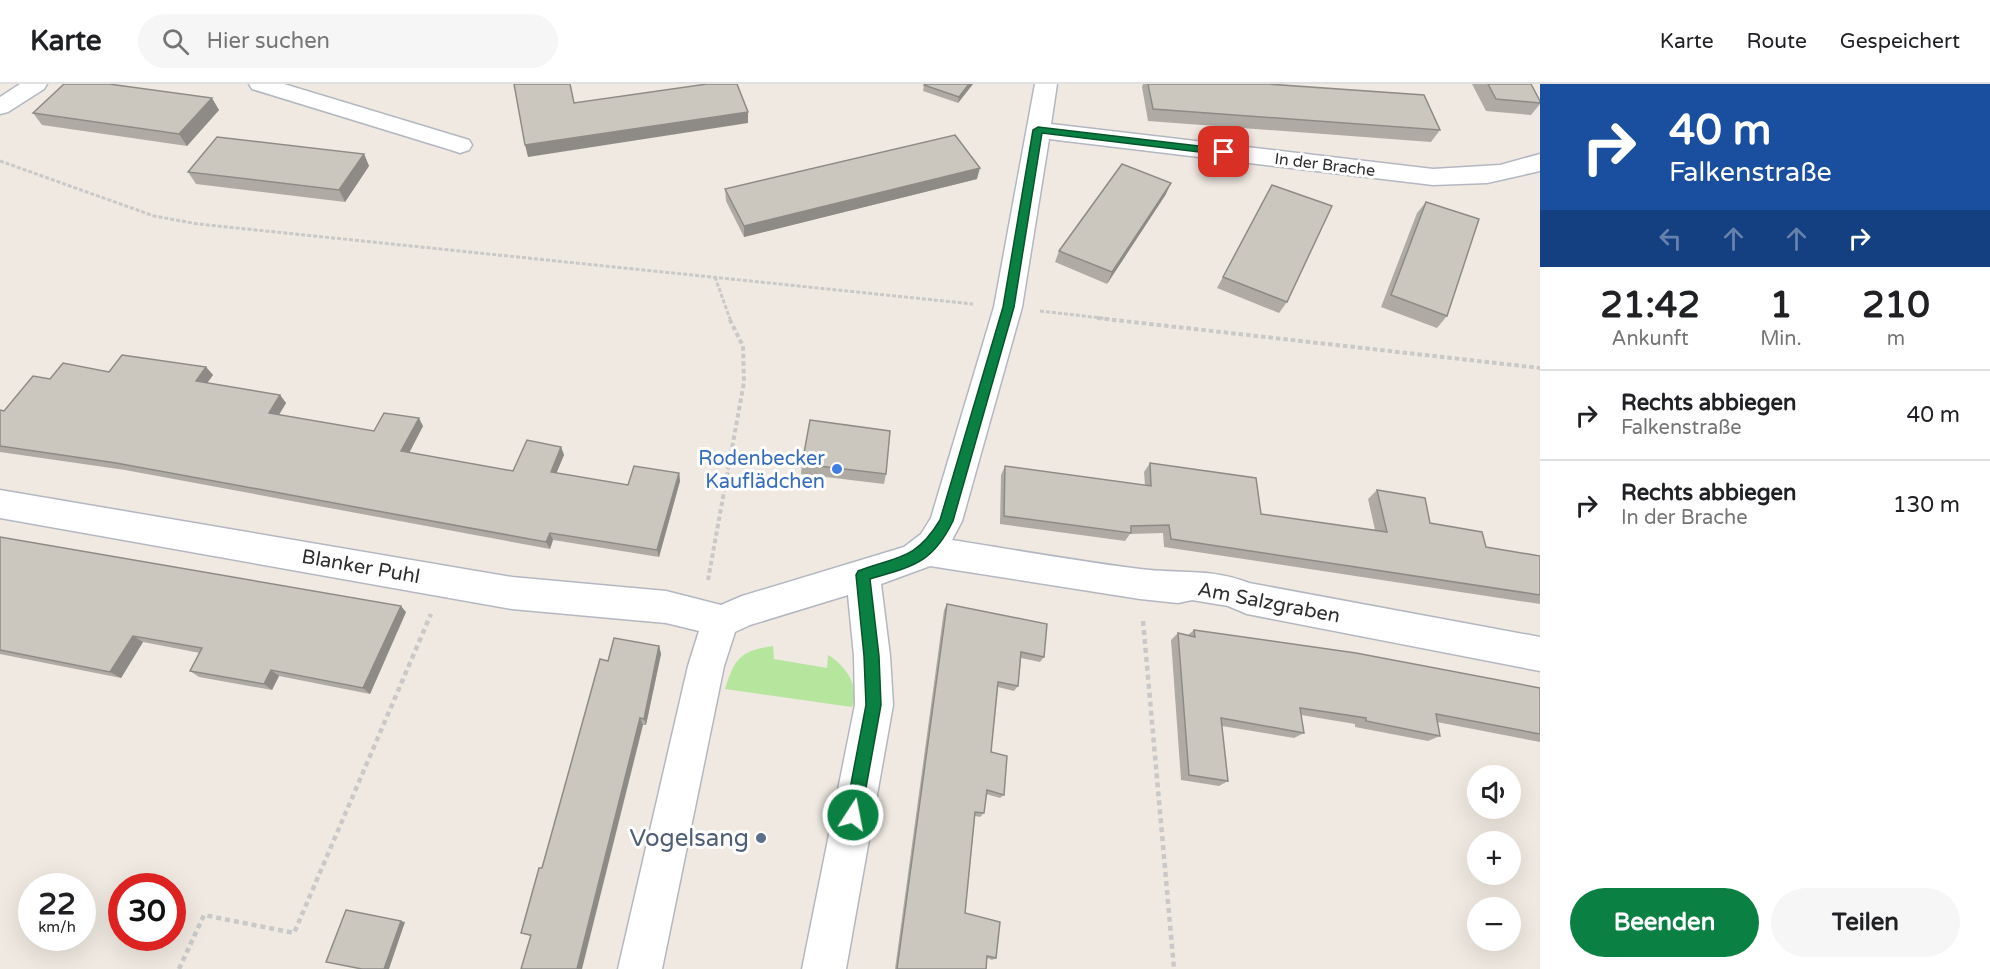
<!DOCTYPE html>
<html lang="de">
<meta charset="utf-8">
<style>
body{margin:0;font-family:"Varela Round",sans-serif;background:#f6f6f6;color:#202124;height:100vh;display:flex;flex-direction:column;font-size:22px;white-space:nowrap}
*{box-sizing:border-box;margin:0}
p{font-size:20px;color:#757577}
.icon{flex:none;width:33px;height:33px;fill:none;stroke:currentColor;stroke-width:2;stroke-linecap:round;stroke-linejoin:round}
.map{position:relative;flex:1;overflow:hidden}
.side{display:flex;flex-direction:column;background:#fff;width:450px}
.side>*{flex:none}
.hud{background:#1a4fa0;color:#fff;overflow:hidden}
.buttons{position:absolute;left:1467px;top:681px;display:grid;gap:12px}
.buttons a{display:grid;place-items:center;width:54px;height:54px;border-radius:50%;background:#fff;box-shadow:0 6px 24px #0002;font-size:30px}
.speed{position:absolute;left:18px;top:789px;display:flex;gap:12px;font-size:30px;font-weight:700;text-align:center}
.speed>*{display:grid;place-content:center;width:78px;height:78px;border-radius:50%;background:#fff;box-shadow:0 6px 24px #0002;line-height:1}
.speed small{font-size:15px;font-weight:400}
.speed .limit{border:9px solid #d22;background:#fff;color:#111}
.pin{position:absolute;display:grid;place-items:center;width:51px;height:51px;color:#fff;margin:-26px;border-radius:12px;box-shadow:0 3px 9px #0006}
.me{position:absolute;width:66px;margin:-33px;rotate:11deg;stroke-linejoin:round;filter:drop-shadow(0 0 4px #0008)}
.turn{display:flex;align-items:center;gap:21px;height:126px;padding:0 30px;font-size:27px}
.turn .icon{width:78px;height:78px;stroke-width:2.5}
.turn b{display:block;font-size:42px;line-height:51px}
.lanes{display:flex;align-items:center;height:57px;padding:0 30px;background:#0003;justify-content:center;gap:30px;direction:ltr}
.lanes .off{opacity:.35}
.eta{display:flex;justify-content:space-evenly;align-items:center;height:102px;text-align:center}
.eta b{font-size:36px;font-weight:700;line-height:42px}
.cta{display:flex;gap:12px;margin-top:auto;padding:12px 30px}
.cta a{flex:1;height:69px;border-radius:36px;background:#0b8043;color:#fff;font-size:24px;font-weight:700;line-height:69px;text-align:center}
.cta a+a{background:#f6f6f6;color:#202124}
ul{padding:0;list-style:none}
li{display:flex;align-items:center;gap:18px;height:90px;padding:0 30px;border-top:2px solid #e0e0e0}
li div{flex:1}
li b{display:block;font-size:22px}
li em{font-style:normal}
header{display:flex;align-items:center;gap:36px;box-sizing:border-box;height:84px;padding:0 30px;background:#fff;border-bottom:2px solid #e0e0e0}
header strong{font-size:28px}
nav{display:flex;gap:33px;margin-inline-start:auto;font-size:21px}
.search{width:420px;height:54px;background:#f6f6f6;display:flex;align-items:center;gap:15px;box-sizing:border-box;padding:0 21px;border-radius:33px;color:#757577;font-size:22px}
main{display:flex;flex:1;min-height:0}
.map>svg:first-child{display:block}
.green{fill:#b6e59e}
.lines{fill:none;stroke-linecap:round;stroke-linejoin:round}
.street-casing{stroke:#b4b7c1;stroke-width:3}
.path-far2{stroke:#c9c9c9;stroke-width:3;stroke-dasharray:4 2;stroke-linecap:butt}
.path-far1{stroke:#c9c9c9;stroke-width:4;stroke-dasharray:4.5 3;stroke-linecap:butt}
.path{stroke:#c9c9c9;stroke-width:4.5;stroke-dasharray:5 4;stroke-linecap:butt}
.street{fill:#fff;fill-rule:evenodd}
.wall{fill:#afaba4}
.shaded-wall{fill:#8e8b86}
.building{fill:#cbc7bf;stroke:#8e8b86;stroke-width:1.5}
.route{fill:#0b8043;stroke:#07532c;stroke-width:1.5}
.shop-dot{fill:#3f7fe0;stroke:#fff;stroke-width:2}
.service-dot{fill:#5c6f8a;stroke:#fff;stroke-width:2}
.labels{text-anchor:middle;stroke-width:6;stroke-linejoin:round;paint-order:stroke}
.far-street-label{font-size:16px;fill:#2e2e2e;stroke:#fff}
.shop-label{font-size:20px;fill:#366cbe;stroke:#fff;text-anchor:end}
.street-label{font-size:20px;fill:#2e2e2e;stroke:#fff}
.near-service-label{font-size:24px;fill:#4e5e75;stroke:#fff;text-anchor:end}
</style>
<header>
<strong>Karte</strong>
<div class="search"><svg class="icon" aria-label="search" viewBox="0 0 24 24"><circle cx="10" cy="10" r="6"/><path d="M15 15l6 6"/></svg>Hier suchen</div>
<nav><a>Karte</a><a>Route</a><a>Gespeichert</a></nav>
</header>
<main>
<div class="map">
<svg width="1540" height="885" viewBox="0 0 1540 885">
<rect width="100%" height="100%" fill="#efe9e1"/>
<path class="green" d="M 773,562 L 774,575 L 827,584 L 828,571 C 845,581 861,603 852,623 L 725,605 C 735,574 740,567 773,562 Z"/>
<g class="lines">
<g class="street-casing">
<g id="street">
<path d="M 20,0 L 47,0 L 44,5 L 8,28 L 0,30 L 0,13 Z"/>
<path d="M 249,0 L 284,0 L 469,56 L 472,61 L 469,66 L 460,69 L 451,66 L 252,5 Z"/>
<path d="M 1035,0 L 1057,0 L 1051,40 L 1433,85 L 1500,81 L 1540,70 L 1540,87 L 1487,99 L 1433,101 L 1049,55 L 1022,223 L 962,437 L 952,456 C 1015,466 1077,477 1140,485 C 1178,490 1212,484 1249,499 L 1540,553 L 1540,587 L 1247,530 L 1228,522 L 1192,516 L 1178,519 L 1140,515 L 930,482 L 881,500 L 890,572 L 893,621 L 846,885 L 802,885 L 855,621 L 854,572 L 848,511 L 750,541 L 735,548 L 724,582 L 662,885 L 618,885 L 688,582 L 699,547 L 666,539 L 512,525 L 0,434 L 0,406 L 512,493 L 666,507 L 721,521 L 742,512 L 904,463 L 921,450 L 931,434 L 994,223 Z"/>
</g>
</g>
<g class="path-far2">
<path d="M 0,77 L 154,132 L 198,140 L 973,220"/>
<path d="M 715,193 L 730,235"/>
<path d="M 1040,227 L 1110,235"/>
</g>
<g class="path-far1">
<path d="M 1097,234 L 1540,284"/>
<path d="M 708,496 L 744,298 L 743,262 L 729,234"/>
</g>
<g class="path">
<path d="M 1143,537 L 1174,885"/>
<path d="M 179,885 L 204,831 L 294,849 L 431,530"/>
</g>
<use href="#street" class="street"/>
</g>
<g class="wall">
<path d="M 973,0 L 958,19 L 923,7 L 924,1 Z"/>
<path d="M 1143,0 L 1268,0 L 1440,46 L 1431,58 L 1148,37 L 1142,3 Z"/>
<path d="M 1472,0 L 1531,0 L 1540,17 L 1540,20 L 1531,31 L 1486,27 Z"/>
<path d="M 219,26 L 187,62 L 42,41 L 33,29 Z"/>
<path d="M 364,70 L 369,82 L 345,118 L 196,100 L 188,88 Z"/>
<path d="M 977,95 L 744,153 L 726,117 L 725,105 Z"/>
<path d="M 1272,101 L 1287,218 L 1279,229 L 1217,204 Z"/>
<path d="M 1166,110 L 1107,200 L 1055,178 L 1059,167 Z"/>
<path d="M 1426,118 L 1447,232 L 1437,244 L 1381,223 L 1417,129 Z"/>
<path d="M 206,283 L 213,291 L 207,299 L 280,311 L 286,319 L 279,331 L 374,347 L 423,342 L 409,369 L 513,387 L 561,363 L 564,371 L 556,389 L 628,401 L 679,389 L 680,397 L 659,473 L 553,456 L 550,465 L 125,386 L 0,368 L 0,326 L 4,327 L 50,295 L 109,288 Z"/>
<path d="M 1150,379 L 1261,430 L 1375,446 L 1368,415 L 1377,406 L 1430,439 L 1486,463 L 1540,472 L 1540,520 L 1164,463 L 1163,449 L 1130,450 L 1125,457 L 1000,440 L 1001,391 L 1005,382 L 1145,401 L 1144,388 Z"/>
<path d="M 802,380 L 886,390 L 884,400 L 801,390 Z"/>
<path d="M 0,453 L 406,528 L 370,610 L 279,592 L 272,606 L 199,593 L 190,587 L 200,569 L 143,558 L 121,594 L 0,570 Z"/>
<path d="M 947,520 L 1044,573 L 1040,578 L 1021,574 L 1018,602 L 1014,607 L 998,603 L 991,668 L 1004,711 L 1000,714 L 986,710 L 984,729 L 980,733 L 975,732 L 965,829 L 996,874 L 992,876 L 987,874 L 986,885 L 895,885 L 944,526 Z"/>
<path d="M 1194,546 L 1540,604 L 1540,658 L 1437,638 L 1440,652 L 1428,657 L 1355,643 L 1355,640 L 1301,631 L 1304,649 L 1294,654 L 1222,642 L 1228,697 L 1219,702 L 1181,696 L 1171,556 L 1178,549 L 1188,551 Z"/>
<path d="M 659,562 L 661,570 L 646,641 L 643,641 L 530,852 L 521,849 L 608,577 Z"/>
</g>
<g class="shaded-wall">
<path d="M 969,0 L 973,0 L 958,19 L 959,13 Z"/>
<path d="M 212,14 L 219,26 L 187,62 L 179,50 Z"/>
<path d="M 748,28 L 748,39 L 528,73 L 525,61 Z"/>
<path d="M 364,70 L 369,82 L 345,118 L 339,106 Z"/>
<path d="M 980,84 L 977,95 L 744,153 L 744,142 Z"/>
<path d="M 1171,99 L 1166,110 L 1107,200 L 1112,188 Z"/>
<path d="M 206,283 L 213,291 L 203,305 L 196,297 Z"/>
<path d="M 280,311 L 286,319 L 275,337 L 269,329 Z"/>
<path d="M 419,334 L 423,342 L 406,375 L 401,367 Z"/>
<path d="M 561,363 L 564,371 L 554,395 L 551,388 Z"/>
<path d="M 679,389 L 680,397 L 659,473 L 657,466 Z"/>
<path d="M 550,449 L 553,456 L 550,465 L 546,458 Z"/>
<path d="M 401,522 L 406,528 L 370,610 L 363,604 Z"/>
<path d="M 133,552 L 143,558 L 121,594 L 110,588 Z"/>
<path d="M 659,562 L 661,570 L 646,641 L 644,635 Z"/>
<path d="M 271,586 L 279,592 L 272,606 L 264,600 Z"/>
<path d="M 640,634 L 643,641 L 582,885 L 577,885 Z"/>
<path d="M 401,837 L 405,838 L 389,885 L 384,885 Z"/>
</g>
<g class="building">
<path d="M 64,0 L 109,0 L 212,14 L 179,50 L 33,29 Z"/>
<path d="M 514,0 L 570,0 L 574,19 L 707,0 L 737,0 L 748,28 L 525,61 Z"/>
<path d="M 925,0 L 969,0 L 959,13 L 924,1 Z"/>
<path d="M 1148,0 L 1268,0 L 1424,11 L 1440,46 L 1153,25 Z"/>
<path d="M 1488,0 L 1531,0 L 1540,17 L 1540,19 L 1496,15 Z"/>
<path d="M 955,51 L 980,84 L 744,142 L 725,105 Z"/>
<path d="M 217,53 L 364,70 L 339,106 L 188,88 Z"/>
<path d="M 1122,80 L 1171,99 L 1112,188 L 1059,167 Z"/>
<path d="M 1272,101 L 1332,122 L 1287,218 L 1223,193 Z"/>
<path d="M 1426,118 L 1479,135 L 1447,232 L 1391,211 Z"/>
<path d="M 122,271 L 206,283 L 196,297 L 280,311 L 269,329 L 374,347 L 384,329 L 419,334 L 401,367 L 513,387 L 527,356 L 561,363 L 551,388 L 628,401 L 634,382 L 679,389 L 657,466 L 550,449 L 546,458 L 116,379 L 0,362 L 0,326 L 4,327 L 33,292 L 50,295 L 63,279 L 109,288 Z"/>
<path d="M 810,336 L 890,347 L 886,390 L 802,380 Z"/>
<path d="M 1150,379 L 1256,394 L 1261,430 L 1387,448 L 1377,406 L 1425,414 L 1430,439 L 1482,448 L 1486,463 L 1540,472 L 1540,511 L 1171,455 L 1169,441 L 1131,442 L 1131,449 L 1004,432 L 1005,382 L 1151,402 Z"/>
<path d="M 0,453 L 401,522 L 363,604 L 271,586 L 264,600 L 190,587 L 202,564 L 133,552 L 110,588 L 0,566 Z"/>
<path d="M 947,520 L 1047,540 L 1044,573 L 1021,568 L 1018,602 L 998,598 L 991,668 L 1007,672 L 1004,711 L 987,706 L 984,729 L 975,728 L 965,829 L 1000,838 L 996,874 L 987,872 L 986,885 L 897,885 Z"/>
<path d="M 1194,546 L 1356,569 L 1540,604 L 1540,650 L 1436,630 L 1440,652 L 1366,637 L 1366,634 L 1300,624 L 1304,649 L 1221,634 L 1228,697 L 1189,691 L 1178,549 L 1195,553 Z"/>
<path d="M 614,554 L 659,562 L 644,635 L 640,634 L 577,885 L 521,885 L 531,851 L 521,849 L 539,784 L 542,784 L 600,575 L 608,577 Z"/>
<path d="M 346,826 L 401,837 L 384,885 L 362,885 L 326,878 Z"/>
</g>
<path class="route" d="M 1038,43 L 1224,65 L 1229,68 L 1224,71 L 1042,49 L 1014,223 L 953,437 C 932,480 913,482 870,495 L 879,572 L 881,621 L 861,731 L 859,737 L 853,739 L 847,737 L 845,731 L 866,621 L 864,572 L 856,491 L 858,487 C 898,472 916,476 940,436 L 1003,223 L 1033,46 Z"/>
<circle class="shop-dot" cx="837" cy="385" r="6"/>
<circle class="service-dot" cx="761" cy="754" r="6"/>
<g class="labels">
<g class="far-street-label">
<text transform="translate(1325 80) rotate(7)" y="6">In der Brache</text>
</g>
<g class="shop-label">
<text x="825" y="381">Rodenbecker<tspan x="825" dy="23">Kauflädchen</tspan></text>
</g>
<g class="street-label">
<text transform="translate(361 482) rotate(10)" y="7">Blanker Puhl</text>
<text transform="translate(1269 518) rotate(11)" y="7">Am Salzgraben</text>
</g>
<g class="near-service-label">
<text x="749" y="762">Vogelsang</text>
</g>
</g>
</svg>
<div class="buttons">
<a><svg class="icon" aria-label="sound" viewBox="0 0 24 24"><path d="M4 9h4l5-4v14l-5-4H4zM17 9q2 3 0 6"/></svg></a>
<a>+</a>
<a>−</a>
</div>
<div class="speed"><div>22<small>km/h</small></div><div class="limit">30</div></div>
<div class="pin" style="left:1224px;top:68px;background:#d93025"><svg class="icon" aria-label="arrive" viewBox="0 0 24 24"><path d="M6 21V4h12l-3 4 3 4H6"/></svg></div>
<svg class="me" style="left:853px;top:731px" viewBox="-20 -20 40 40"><circle r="17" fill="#0b8043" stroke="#fff" stroke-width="3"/><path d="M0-11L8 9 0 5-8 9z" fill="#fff"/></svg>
</div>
<section class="side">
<div class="hud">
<div class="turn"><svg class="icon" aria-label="right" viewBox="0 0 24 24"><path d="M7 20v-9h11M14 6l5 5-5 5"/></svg><div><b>40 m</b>Falkenstraße</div></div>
<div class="lanes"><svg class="icon off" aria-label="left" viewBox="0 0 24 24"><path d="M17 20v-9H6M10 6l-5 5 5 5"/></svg><svg class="icon off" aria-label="ahead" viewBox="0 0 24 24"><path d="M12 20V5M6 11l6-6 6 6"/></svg><svg class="icon off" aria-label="ahead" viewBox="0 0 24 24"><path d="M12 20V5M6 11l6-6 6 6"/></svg><svg class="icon" aria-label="right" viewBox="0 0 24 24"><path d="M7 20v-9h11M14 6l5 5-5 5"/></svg></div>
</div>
<div class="eta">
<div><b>21:42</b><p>Ankunft</p></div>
<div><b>1</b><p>Min.</p></div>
<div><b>210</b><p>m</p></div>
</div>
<ul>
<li><svg class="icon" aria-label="right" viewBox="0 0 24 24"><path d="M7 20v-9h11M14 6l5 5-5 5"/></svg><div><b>Rechts abbiegen</b><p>Falkenstraße</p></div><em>40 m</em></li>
<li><svg class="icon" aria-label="right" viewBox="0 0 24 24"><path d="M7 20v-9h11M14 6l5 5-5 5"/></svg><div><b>Rechts abbiegen</b><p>In der Brache</p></div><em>130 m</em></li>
</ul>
<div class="cta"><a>Beenden</a><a>Teilen</a></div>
</section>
</main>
